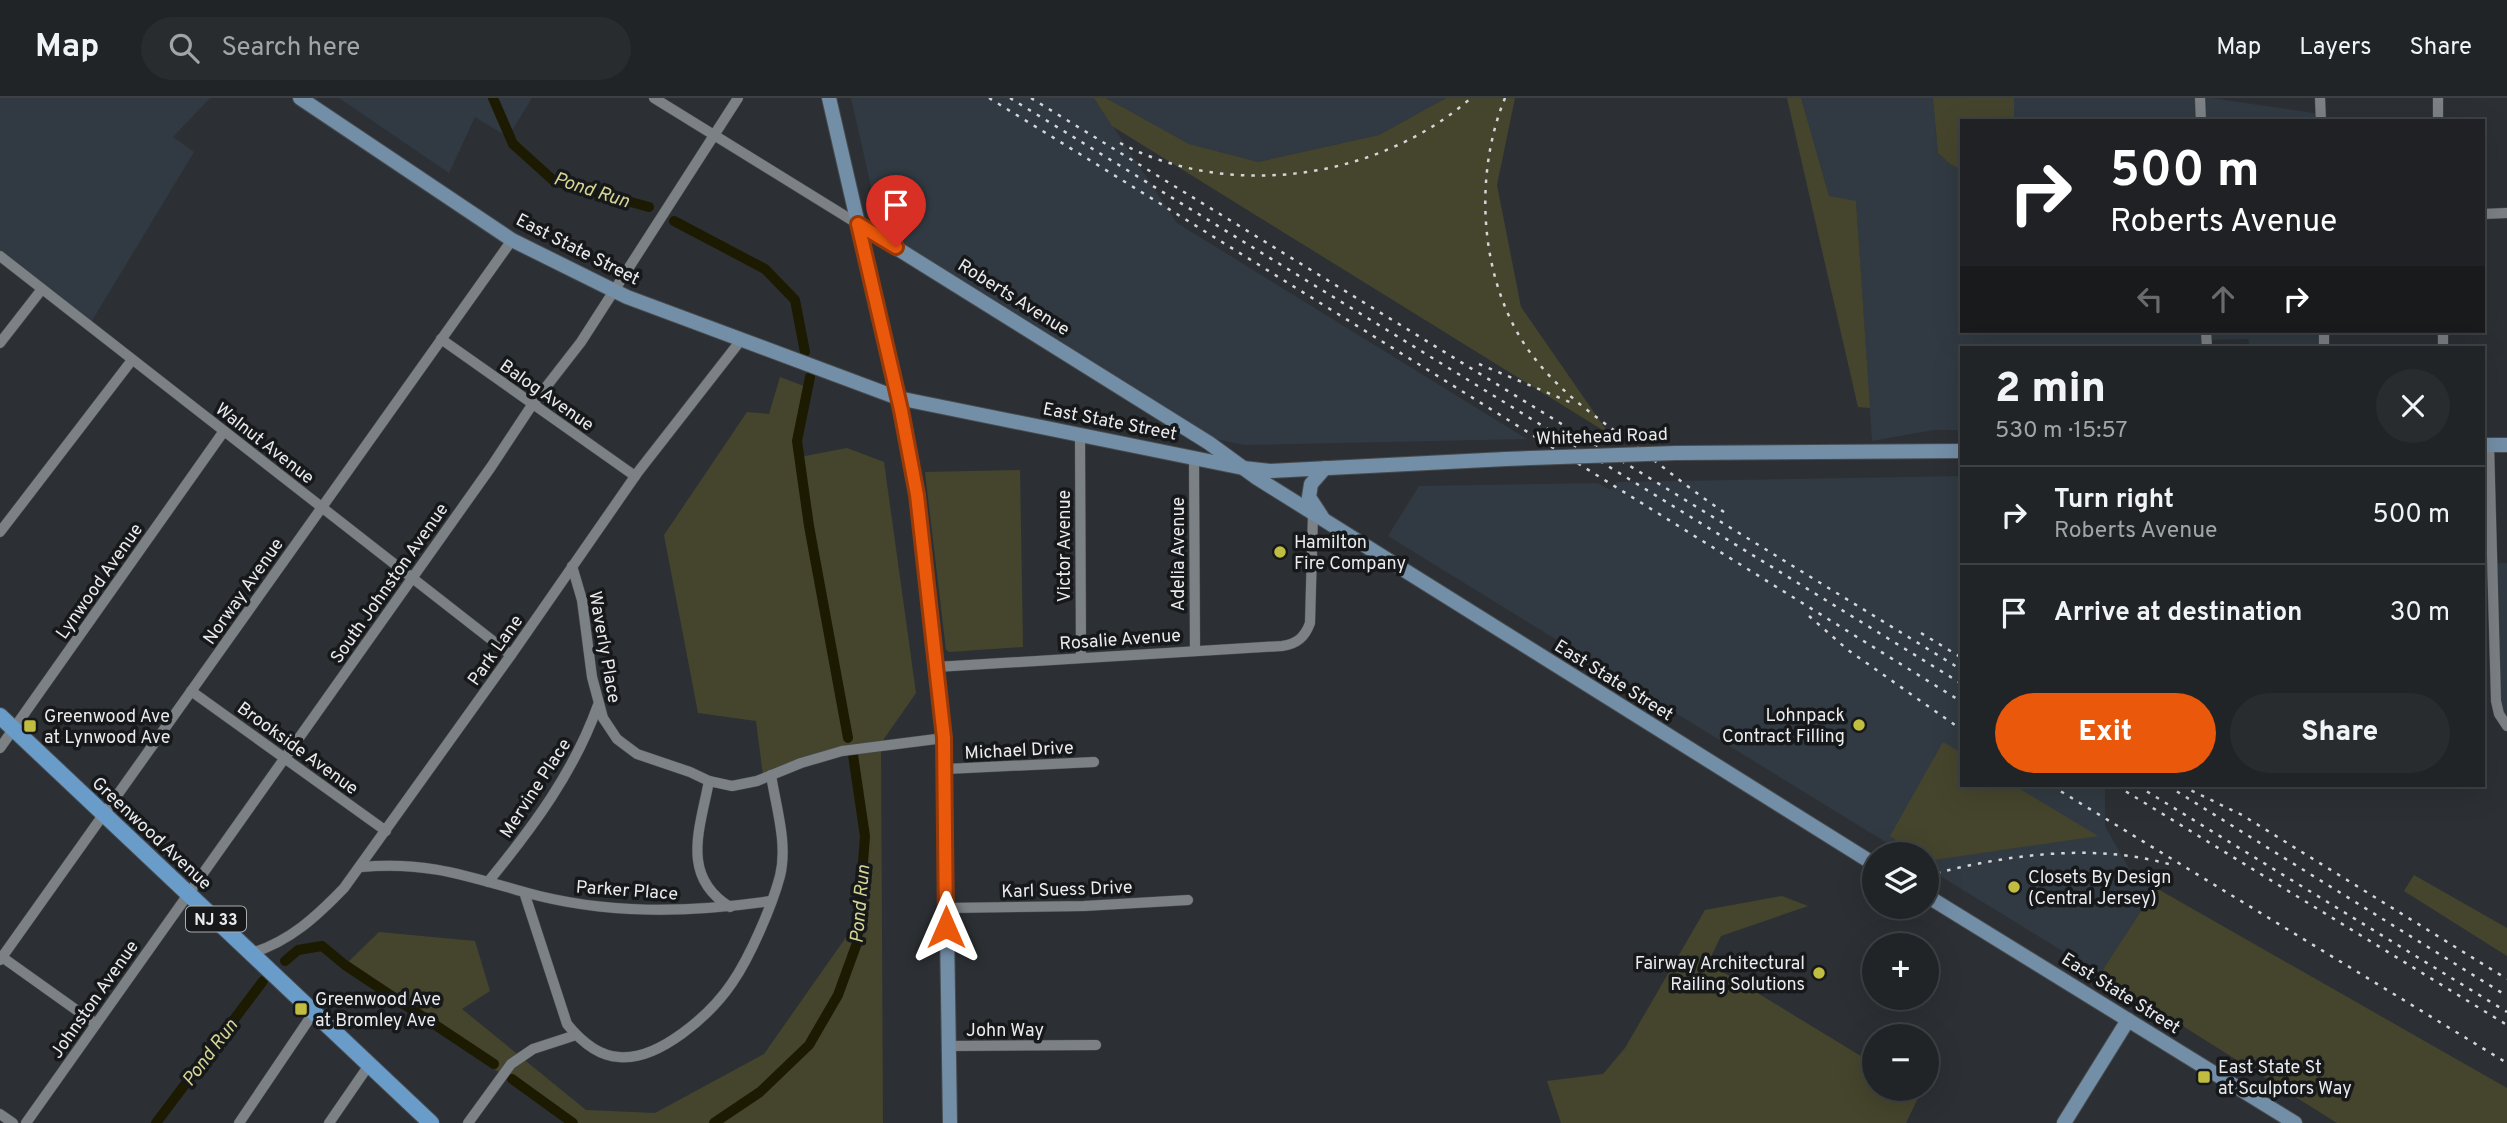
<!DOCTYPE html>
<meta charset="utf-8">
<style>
body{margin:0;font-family:Overpass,sans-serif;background:#292c2f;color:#f1f3f6;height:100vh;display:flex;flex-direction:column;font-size:26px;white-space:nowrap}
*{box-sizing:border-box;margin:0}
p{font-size:23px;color:#a2a4a7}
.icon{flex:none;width:38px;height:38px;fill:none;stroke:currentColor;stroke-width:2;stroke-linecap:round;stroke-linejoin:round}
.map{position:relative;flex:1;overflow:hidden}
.details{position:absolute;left:1960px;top:248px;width:525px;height:441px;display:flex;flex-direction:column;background:#212427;border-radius:0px;box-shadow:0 7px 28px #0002,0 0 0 2px #3e4144}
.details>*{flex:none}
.top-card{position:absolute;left:1960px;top:21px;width:525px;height:214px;border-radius:0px;box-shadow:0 7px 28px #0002,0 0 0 2px #3e4144;background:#202124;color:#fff;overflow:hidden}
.fabs{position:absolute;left:1862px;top:744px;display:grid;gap:14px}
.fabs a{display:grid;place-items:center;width:77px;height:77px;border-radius:50%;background:#212427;box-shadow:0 7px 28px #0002,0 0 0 2px #3e4144;font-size:35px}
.pin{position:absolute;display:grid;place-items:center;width:60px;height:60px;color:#fff;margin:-72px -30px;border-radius:50% 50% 50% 0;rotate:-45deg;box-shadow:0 0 7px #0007}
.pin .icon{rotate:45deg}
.me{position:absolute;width:77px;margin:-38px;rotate:0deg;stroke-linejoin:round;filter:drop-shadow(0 0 5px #0008)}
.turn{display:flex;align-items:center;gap:24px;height:147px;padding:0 35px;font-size:32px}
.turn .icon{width:91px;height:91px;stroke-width:2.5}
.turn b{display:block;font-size:49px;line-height:60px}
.lanes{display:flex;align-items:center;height:66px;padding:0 35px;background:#0003;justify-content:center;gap:35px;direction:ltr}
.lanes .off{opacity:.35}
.round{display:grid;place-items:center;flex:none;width:74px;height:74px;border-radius:37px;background:#292c2f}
.overview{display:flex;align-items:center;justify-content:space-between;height:119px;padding:0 35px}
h1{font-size:42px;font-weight:800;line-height:52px}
.cta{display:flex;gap:14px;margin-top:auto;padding:14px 35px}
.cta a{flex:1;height:80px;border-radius:42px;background:#ea580c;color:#fff;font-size:28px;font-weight:800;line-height:80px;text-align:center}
.cta a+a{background:#292c2f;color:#f1f3f6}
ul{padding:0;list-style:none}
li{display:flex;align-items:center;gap:21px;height:98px;padding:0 35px;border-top:2px solid #3e4144}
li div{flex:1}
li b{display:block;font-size:26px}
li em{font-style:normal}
header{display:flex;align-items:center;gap:42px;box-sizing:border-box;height:98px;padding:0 35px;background:#212427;border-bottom:2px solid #3e4144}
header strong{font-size:33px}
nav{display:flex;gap:38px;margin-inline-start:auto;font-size:24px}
.search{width:490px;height:63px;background:#292c2f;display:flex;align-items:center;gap:18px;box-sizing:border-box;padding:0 24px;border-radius:38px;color:#a2a4a7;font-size:26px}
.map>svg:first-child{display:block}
.built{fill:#313a42}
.green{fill:#45452d}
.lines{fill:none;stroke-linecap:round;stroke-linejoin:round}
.canal{stroke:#1c1b02;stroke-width:10}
.street-casing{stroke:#474b4e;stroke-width:11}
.secondary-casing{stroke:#474b4e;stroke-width:16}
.primary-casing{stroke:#474b4e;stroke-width:18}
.street{stroke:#7c8185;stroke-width:10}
.secondary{stroke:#738ea7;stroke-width:14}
.primary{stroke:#699cc9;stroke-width:16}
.rail{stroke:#d3d5d8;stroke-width:2.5;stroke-dasharray:3.5 7;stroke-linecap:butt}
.secondary-bridge-casing{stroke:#474b4e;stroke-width:16;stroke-linecap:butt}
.secondary-bridge{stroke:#738ea7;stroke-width:14}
.route-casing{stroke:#983908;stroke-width:18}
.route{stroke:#ea580c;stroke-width:12}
.poi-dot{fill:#c1bd40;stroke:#16181a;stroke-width:2.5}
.labels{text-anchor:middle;stroke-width:7;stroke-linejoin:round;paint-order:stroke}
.shield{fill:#16181a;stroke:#aaacae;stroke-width:2}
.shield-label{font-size:16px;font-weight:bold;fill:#e9ebee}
.street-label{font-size:18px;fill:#e9ebee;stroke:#16181a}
.poi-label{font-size:18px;fill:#e9ebee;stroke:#16181a;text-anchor:start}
.water-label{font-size:19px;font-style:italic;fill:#d5d594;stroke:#16181a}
</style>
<header>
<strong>Map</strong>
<div class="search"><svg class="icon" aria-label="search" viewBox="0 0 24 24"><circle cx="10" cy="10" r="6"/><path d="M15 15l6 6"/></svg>Search here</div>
<nav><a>Map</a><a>Layers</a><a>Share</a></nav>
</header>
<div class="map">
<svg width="2507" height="1025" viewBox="0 0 2507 1025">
<rect width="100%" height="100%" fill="#2c3034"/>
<g class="built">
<path d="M 0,0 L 210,0 L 173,39 L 194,54 L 90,226 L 0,156 Z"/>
<path d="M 339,0 L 532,0 L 508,39 L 475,19 L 449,75 Z"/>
<path d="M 851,0 L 1094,0 L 1177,125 L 1527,341 L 1244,347 L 1198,337 L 882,137 Z"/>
<path d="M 1106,0 L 1446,0 L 1379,37 L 1258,64 L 1189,46 Z"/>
<path d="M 1801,0 L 1933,0 L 1938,55 L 1950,66 L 1962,72 L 1962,233 L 2326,233 L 2326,250 L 2250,250 L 2248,241 L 2208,242 L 2208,250 L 1962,250 L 1962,332 L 1933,332 L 1872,343 L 1856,104 L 1829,98 Z"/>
<path d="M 2014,0 L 2211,0 L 2321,16 L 2321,23 L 2014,23 Z"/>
<path d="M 1962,378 L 1962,688 L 2105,688 L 2105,728 L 2134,780 L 2156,790 L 2100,876 L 1927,770 L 1927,756 L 1905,756 L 1388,438 L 1419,388 L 1598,385 L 1610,392 L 1617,384 Z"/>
<path d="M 2491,465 L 2507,465 L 2507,616 L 2505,617 L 2498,605 Z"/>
</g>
<g class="green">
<path d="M 1094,0 L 1106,0 L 1189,46 L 1258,64 L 1379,37 L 1446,0 L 1515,0 L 1497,87 L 1521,209 L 1609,336 L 1112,28 Z"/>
<path d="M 1787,0 L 1801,0 L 1829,98 L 1856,103 L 1870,310 L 1858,309 Z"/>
<path d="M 1933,0 L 2014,0 L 2014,23 L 1962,23 L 1962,72 L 1950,66 L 1938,55 Z"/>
<path d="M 780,279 L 809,290 L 795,360 L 847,350 L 884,364 L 916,595 L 881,645 L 883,1025 L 572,1025 L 345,867 L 379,834 L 475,843 L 490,893 L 462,911 L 586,1012 L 655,1015 L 764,956 L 856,825 L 865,728 L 847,651 L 763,677 L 756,623 L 698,615 L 664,437 L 747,314 L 769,316 Z"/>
<path d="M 1020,372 L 1023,549 L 949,554 L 946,552 L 925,374 Z"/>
<path d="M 1943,644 L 1962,655 L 1962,688 L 2015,688 L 2098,738 L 1927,763 L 1927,756 L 1916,756 L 1890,738 Z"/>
<path d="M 2414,777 L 2507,830 L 2507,858 L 2404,793 Z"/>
<path d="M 2156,790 L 2507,990 L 2507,1025 L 2337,1025 L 2100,876 Z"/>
<path d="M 1782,798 L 1808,808 L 1721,838 L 1708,865 L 1874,966 L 1874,990 L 1915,991 L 1921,994 L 1906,1025 L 1561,1025 L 1547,983 L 1603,976 L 1625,950 L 1705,812 Z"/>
</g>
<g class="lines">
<g class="canal">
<path d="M 493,0 L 513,46 L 554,83 L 649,109"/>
<path d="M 674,123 L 765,171 L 795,202 L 805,254"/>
<path d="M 810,279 L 797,343 L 809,428 L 848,640"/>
<path d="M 285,863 L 298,852 L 322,848 L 345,867 L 494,966"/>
<path d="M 512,981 L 573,1025"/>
<path d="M 156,1025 L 263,883"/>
<path d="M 714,1025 L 760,994 L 809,947 L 838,897 L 857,845 L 865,738 L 853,657"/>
</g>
<g class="street-casing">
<g id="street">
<path d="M 654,0 L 858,126"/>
<path d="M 2200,0 L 2201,23"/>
<path d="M 2320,0 L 2321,23"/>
<path d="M 2438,0 L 2438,23"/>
<path d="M 2483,116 L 2507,115"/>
<path d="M 0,158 L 511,557"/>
<path d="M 2206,233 L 2207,250"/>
<path d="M 2324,233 L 2324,250"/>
<path d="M 2443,233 L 2443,250"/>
<path d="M 441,241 L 635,378"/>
<path d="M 0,245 L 42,191"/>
<path d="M 1080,337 L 1081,559"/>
<path d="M 2489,347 L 2496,603 L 2499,616 L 2507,628"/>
<path d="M 1194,360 L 1195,552"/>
<path d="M 0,434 L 132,262"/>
<path d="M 572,468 L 582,502 L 592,579 L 603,620 L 617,641 L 637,656 L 690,674 L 709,683 L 732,688 L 757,683 L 801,665 L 842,653 L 944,640"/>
<path d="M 936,569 L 1282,548 C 1297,546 1305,539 1310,525 L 1313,416"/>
<path d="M 191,593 L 386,733"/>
<path d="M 0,650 L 224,333"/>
<path d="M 946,671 L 1094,664"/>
<path d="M 709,683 C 700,731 680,778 730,809"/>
<path d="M 361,769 C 424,763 464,777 524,794 L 567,926 C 580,942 597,958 619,959 C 659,963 711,916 732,885 C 750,859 772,808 780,778 C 788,746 776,709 771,677"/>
<path d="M 488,784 C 533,729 574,674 598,607"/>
<path d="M 524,794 C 606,817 688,815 771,803"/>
<path d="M 946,810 L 1084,808 L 1188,802"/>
<path d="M 252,855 C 290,843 316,819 344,790 L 511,557 L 638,374 L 741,242"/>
<path d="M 2,859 L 96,926"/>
<path d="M 0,862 L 512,142"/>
<path d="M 948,948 L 1096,947"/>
<path d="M 0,1016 L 13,1025"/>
<path d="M 26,1025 L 491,369 L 532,307 L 581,244 L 738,0"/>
<path d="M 239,1025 L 314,914"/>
<path d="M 329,1025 L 369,967"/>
<path d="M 468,1025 L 511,966 L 533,951 L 576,937"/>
</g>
</g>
<g class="secondary-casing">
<g id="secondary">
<path d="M 300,0 L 512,142 L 627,199 L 898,300 L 1243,370 L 1270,373 L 1506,361"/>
<path d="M 829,0 L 901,312 L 917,397 L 944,640 L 950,1025"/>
<path d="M 858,126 L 1209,345 L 1257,380 L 1874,766"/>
<path d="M 2483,347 L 2507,347"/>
<path d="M 1676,355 L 1962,353"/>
<path d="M 1322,419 L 1309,399 L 1311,386 L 1325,370"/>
<path d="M 1927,798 L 2295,1025"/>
<path d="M 2064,1025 L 2128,922"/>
</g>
</g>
<g class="primary-casing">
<path id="primary" d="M 0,618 L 431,1025"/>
</g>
<use href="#street" class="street"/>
<use href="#secondary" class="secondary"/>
<use href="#primary" class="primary"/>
<g class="rail">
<path d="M 989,0 C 1314,200 1637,403 1962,604"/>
<path d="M 1010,0 L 1962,586"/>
<path d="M 1031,0 L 1962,572"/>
<path d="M 1505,0 C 1471,83 1480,197 1540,267 C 1567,300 1603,324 1637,349 C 1667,372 1696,396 1727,416"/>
<path d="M 1120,45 C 1230,103 1379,81 1471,0"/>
<path d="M 1479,266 L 1572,305"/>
<path d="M 1809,518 L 1848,552 L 1962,632"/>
<path d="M 1921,535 L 1962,560"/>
<path d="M 2052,688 L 2507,965"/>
<path d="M 2117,688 L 2507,927"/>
<path d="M 2138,688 L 2507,914"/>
<path d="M 2168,688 L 2507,898"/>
<path d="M 2182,688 L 2242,717 L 2507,881"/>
<path d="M 1937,775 C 2011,756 2098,745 2172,767"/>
</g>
<g class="secondary-bridge-casing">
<path id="secondary-bridge" d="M 1506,361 L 1676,355"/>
</g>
<use href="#secondary-bridge" class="secondary-bridge"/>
</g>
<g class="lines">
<g class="route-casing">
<path id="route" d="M 896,149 L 858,126 L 901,312 L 917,397 L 944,640 L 946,829"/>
</g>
<use href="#route" class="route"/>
</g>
<g class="poi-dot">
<circle cx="1280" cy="454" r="7"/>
<circle cx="1859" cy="627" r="7"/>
<rect x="23" y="621" width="14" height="14" rx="3.5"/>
<circle cx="2014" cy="789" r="7"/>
<circle cx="1819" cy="875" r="7"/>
<rect x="294" y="904" width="14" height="14" rx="3.5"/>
<rect x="2197" y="972" width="14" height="14" rx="3.5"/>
</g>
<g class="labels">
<rect class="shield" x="186" y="808.5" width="60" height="25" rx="5"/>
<g class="shield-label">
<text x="216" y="827">NJ 33</text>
</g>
<g class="street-label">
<text transform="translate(578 151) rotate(27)" y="6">East State Street</text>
<text transform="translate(1014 199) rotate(32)" y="6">Roberts Avenue</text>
<text transform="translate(547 297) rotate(35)" y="6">Balog Avenue</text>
<text transform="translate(1110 323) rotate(11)" y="6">East State Street</text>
<text transform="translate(1602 338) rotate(-2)" y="6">Whitehead Road</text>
<text transform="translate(265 345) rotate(38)" y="6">Walnut Avenue</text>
<text transform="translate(1064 448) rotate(-90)" y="6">Victor Avenue</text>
<text transform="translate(1178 456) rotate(-90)" y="6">Adelia Avenue</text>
<text transform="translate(99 483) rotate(-55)" y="6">Lynwood Avenue</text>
<text transform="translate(389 485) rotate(-55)" y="6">South Johnston Avenue</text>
<text transform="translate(243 493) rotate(-55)" y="6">Norway Avenue</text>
<text transform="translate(1120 541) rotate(-4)" y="6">Rosalie Avenue</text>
<text transform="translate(605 549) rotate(80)" y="6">Waverly Place</text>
<text transform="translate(495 552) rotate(-55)" y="6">Park Lane</text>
<text transform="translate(1614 582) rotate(32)" y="6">East State Street</text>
<text transform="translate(298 650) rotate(36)" y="6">Brookside Avenue</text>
<text transform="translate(1019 652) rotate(-3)" y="6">Michael Drive</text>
<text transform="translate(535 690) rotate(-57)" y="6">Mervine Place</text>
<text transform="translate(152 735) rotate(43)" y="6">Greenwood Avenue</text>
<text transform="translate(1067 791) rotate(-2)" y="6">Karl Suess Drive</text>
<text transform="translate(627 792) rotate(4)" y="6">Parker Place</text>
<text transform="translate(2121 895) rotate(32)" y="6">East State Street</text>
<text transform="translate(94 901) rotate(-55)" y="6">Johnston Avenue</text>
<text x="1005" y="938">John Way</text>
</g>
<g class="poi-label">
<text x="1294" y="450">Hamilton<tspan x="1294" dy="21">Fire Company</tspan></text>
<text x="1845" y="623" text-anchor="end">Lohnpack<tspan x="1845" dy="21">Contract Filling</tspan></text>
<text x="44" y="624">Greenwood Ave<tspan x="44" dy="21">at Lynwood Ave</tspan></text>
<text x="2028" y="785">Closets By Design<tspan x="2028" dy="21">(Central Jersey)</tspan></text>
<text x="1805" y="871" text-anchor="end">Fairway Architectural<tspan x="1805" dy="21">Railing Solutions</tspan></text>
<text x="315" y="907">Greenwood Ave<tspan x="315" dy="21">at Bromley Ave</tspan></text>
<text x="2218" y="975">East State St<tspan x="2218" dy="21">at Sculptors Way</tspan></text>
</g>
<g class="water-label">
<text transform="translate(592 91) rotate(18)" y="7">Pond Run</text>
<text transform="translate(859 806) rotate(-85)" y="7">Pond Run</text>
<text transform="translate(209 954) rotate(-53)" y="7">Pond Run</text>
</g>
</g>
</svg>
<div class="fabs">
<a><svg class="icon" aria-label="layers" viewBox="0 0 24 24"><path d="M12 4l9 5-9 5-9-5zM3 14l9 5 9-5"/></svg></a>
<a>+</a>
<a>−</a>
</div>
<div class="pin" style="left:896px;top:149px;background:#d93025"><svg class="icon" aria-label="arrive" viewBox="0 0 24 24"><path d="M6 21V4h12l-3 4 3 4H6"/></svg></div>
<svg class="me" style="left:946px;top:829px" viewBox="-20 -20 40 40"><path d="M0-17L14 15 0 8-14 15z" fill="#ea580c" stroke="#fff" stroke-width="4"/></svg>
<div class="top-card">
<div class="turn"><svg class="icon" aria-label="right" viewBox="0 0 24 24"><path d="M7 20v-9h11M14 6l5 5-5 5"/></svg><div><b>500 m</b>Roberts Avenue</div></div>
<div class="lanes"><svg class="icon off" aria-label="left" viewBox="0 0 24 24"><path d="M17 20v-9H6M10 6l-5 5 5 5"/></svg><svg class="icon off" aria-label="ahead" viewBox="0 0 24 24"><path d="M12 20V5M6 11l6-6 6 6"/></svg><svg class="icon" aria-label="right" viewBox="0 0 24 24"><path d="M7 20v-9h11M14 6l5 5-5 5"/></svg></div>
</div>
<section class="details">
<div class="overview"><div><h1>2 min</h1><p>530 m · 15:57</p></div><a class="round"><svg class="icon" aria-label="close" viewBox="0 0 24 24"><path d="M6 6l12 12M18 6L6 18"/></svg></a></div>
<ul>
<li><svg class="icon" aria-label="right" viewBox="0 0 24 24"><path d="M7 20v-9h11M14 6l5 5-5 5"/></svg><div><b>Turn right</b><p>Roberts Avenue</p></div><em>500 m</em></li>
<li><svg class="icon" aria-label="arrive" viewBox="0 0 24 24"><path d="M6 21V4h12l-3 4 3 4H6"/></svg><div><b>Arrive at destination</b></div><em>30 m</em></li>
</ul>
<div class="cta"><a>Exit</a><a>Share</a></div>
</section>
</div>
